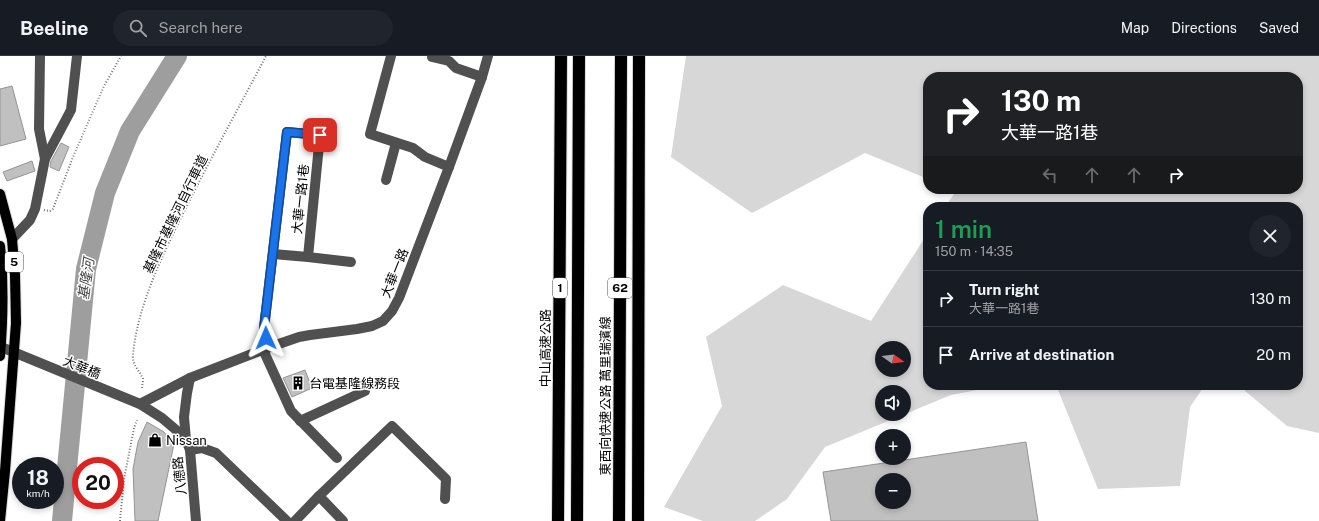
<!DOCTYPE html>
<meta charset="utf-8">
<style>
body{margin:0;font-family:"Public Sans","Noto Sans TC",sans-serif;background:#20242c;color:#f1f3f6;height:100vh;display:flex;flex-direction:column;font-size:15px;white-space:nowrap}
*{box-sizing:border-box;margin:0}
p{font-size:13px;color:#9ea1a6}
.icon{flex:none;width:22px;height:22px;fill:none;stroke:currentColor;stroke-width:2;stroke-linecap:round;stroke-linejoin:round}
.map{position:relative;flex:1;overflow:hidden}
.drawer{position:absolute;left:923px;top:146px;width:380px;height:188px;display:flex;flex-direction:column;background:#171b24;border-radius:16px;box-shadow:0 2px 6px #0003}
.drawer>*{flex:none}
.hud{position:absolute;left:923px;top:16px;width:380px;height:122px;border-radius:16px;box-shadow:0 2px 6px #0003;background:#202124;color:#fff;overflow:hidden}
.needle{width:26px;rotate:104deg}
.controls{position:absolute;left:875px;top:285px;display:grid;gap:8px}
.controls a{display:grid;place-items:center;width:36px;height:36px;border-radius:50%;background:#171b24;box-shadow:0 2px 6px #0003;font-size:20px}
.speed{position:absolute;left:12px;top:401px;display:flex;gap:8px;font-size:20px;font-weight:700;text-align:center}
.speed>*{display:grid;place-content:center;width:52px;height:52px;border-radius:50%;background:#171b24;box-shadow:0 2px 6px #0003;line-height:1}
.speed small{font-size:10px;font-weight:400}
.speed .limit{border:6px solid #d22;background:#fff;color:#111}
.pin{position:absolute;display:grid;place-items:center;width:34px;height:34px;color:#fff;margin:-17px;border-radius:8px;box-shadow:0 2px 6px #0006}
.me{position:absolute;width:44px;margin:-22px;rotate:359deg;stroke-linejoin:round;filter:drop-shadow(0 0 3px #0008)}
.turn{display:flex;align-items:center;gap:14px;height:84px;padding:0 12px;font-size:18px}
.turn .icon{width:52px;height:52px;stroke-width:2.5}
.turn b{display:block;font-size:28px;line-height:34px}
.lanes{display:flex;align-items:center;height:38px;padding:0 12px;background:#0003;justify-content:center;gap:20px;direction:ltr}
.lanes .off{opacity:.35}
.round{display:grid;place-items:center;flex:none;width:42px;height:42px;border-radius:21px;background:#20242c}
.headline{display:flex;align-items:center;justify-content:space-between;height:68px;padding:0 12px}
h1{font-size:24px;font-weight:600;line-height:30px;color:#1e9e55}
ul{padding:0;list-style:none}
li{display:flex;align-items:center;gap:12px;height:56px;padding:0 12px;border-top:1px solid #363941}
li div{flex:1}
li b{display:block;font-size:15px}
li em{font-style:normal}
header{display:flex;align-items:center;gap:24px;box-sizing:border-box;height:56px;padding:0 20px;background:#171b24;border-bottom:1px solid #363941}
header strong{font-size:19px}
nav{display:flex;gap:22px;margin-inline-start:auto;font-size:14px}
.search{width:280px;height:36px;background:#20242c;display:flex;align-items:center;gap:10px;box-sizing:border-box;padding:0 14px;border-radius:22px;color:#9ea1a6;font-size:15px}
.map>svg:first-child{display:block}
.green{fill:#d7d7d7;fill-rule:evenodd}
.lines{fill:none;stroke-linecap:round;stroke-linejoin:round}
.river{stroke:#9e9e9e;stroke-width:20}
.building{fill:#c0c0c0;stroke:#949494;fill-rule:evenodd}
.major-casing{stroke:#dbdbdb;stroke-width:12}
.highway-casing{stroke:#dbdbdb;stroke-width:14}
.path{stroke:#727272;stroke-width:2;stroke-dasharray:1 2;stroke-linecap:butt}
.minor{stroke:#505050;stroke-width:10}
.major{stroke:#000;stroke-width:10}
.highway{stroke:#000;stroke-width:12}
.route-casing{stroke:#114b97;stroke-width:10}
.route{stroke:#1a73e8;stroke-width:7}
.labels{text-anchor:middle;stroke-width:3;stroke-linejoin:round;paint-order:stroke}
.shield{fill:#fff;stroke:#4c4c4c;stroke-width:1}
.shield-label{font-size:12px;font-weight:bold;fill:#000}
.street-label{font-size:13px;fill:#000;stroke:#fff}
.poi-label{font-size:13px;fill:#000;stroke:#fff;text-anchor:start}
.water-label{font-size:14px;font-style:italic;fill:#3f3f3f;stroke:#fff}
</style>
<header>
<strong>Beeline</strong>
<div class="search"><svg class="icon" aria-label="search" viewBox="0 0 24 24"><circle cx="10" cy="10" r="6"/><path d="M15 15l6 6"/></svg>Search here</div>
<nav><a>Map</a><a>Directions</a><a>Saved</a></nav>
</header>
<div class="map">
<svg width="1319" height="465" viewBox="0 0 1319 465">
<rect width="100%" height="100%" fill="#fff"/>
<g class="green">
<path d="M 686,0 L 1319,0 L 1319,377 L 1287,370 L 1238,329 L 1298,329 L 1298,151 L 945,151 L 956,135 L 952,133 L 1298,133 L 1298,21 L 928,21 L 928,123 L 865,97 L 752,157 L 671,101 Z"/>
<path d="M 928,177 L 928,329 L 1003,329 L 951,339 L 825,391 L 787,443 L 755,465 L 703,465 L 664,451 L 722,350 L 706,281 L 783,229 L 871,265 ZM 882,292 L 904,292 L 904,314 L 882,314 ZM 882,336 L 904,336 L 904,358 L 882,358 Z"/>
<path d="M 1056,329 L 1205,329 L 1190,351 L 1180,430 L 1098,433 Z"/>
</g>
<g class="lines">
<path class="river" d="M 62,465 L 86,213 L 105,137 L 130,75 L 177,0"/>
</g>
<g class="building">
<path d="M 12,30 L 26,83 L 0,90 L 0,33 Z"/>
<path d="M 61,87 L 69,91 L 59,115 L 50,111 L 51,105 Z"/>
<path d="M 32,105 L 35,115 L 7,125 L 3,116 Z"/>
<path d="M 305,314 L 312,332 L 292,341 L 283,322 Z"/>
<path d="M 147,366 L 164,376 L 174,388 L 158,465 L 135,465 L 133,413 L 138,386 Z"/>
<path d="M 1026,386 L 1038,465 L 831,465 L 823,416 ZM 882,424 L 904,424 L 904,446 L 882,446 Z"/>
</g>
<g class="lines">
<g class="major-casing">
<g id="major">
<path d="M 0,138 L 12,183 L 15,219 L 16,267 L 5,415 L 0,465"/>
<path d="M 0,190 C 4,228 3,263 0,300"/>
</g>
</g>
<g class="highway-casing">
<g id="highway">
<path d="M 558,465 L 561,0"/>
<path d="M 577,465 L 579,0"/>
<path d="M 619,465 L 621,0"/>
<path d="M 638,465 L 639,0"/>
</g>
</g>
<g class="path">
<path d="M 44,154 L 50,155 L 53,153 L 73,101 L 104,30 L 121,0"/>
<path d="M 142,332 C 142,330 143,326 143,323 C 140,315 132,309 133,299 C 137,255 157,211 176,172 C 204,114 236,57 266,0"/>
<path d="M 120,465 L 124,423 L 134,372 L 137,364"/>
</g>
<g class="minor">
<path d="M 40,0 L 39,73 L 45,103"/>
<path d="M 391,0 L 370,78 L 413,92 L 425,101 L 449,111"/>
<path d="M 432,1 L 449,5 L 456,12 L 482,21"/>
<path d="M 386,124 L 396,87"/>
<path d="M 12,183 L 30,164 L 35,153 L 45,103 L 71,54 L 77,0"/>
<path d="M 273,198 L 308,201"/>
<path d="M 1,291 L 140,348 L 162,362 L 175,373 L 186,384 L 190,394 L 196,465"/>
<path d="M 270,291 L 266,282 L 264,272 L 287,76 L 320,79 L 308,201 L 351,206"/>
<path d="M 264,294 L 265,298 L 291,355 L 337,402"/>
<path d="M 140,348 L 190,322 L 270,291 L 299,281 L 310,279 L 357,273 L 372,270 L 383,265 L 392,255 L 399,242 L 449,111 L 482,21 L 488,0"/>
<path d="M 300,365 L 365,335"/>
<path d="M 186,384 L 184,361 L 187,337 L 190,322"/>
<path d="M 190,394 L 202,392 L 216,397 L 287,465"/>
<path d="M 319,440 L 392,370 L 446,423 L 445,443"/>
<path d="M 295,465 L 319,440 L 343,465"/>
</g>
<use href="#major" class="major"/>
<use href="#highway" class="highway"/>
</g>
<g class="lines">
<g class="route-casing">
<path id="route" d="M 266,282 L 264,272 L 287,76 L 320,79"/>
</g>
<use href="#route" class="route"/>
</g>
<defs>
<g id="building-bare" transform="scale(1.08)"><path d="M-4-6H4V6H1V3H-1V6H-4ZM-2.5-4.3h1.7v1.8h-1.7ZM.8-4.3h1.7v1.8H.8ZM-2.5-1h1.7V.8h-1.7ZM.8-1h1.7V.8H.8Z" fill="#000" stroke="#fff" stroke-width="2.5" paint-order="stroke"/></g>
<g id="shop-bare" transform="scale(1.08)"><path d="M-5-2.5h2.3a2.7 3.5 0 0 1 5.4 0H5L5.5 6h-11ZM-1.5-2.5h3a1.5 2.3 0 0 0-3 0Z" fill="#000" stroke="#fff" stroke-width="2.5" paint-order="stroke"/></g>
</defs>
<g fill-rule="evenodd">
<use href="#building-bare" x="298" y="327"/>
<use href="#shop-bare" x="155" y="384"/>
</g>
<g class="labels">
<g class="shield">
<rect x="5" y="196" width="18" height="20" rx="3"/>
<rect x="553" y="222" width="14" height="20" rx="3"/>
<rect x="608" y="222" width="24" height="20" rx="3"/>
</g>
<g class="shield-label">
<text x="14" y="210">5</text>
<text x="560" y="236">1</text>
<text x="620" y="236">62</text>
</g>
<g class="street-label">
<text transform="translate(300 143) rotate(-84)" y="5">大華一路1巷</text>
<text transform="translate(175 158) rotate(-64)" y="5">基隆市基隆河自行車道</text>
<text transform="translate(394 217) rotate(-68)" y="5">大華一路</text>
<text transform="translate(545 292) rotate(-90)" y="5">中山高速公路</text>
<text transform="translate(82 311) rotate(22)" y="5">大華橋</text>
<text transform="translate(605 340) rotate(-90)" y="5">東西向快速公路 萬里瑞濱線</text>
<text transform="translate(179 420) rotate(-96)" y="5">八德路</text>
</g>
<g class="poi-label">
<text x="309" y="332">台電基隆線務段</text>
<text x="166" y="389">Nissan</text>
</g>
<g class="water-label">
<text transform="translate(86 223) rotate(-82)" y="5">基隆河</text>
</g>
</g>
</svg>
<div class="controls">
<a><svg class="needle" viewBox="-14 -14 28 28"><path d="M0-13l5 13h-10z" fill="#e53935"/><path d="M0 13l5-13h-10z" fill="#9ea1a6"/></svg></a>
<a><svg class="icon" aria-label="sound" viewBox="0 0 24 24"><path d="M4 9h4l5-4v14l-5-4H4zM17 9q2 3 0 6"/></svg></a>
<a>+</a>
<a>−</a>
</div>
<div class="speed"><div>18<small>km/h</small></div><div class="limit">20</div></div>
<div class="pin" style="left:320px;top:79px;background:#d93025"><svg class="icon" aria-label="arrive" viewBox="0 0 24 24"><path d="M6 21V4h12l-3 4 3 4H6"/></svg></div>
<svg class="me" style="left:266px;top:282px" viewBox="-20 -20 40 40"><path d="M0-17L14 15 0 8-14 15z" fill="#1a73e8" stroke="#fff" stroke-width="4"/></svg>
<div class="hud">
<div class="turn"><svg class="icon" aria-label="right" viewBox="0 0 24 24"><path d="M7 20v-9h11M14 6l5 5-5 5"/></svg><div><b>130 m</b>大華一路1巷</div></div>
<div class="lanes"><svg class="icon off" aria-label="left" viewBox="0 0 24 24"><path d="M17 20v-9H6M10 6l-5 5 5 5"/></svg><svg class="icon off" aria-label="ahead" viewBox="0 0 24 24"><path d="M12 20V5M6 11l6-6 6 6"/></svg><svg class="icon off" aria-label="ahead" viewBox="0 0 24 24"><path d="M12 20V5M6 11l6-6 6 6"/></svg><svg class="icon" aria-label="right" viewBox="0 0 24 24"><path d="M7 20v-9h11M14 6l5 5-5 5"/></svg></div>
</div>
<section class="drawer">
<div class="headline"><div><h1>1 min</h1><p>150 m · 14:35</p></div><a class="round"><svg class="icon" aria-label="close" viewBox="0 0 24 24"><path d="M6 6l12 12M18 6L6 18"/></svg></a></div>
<ul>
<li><svg class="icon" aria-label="right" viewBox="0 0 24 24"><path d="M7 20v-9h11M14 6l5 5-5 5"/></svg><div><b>Turn right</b><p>大華一路1巷</p></div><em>130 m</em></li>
<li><svg class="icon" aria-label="arrive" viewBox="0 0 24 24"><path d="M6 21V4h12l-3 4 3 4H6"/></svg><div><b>Arrive at destination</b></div><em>20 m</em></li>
</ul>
</section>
</div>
